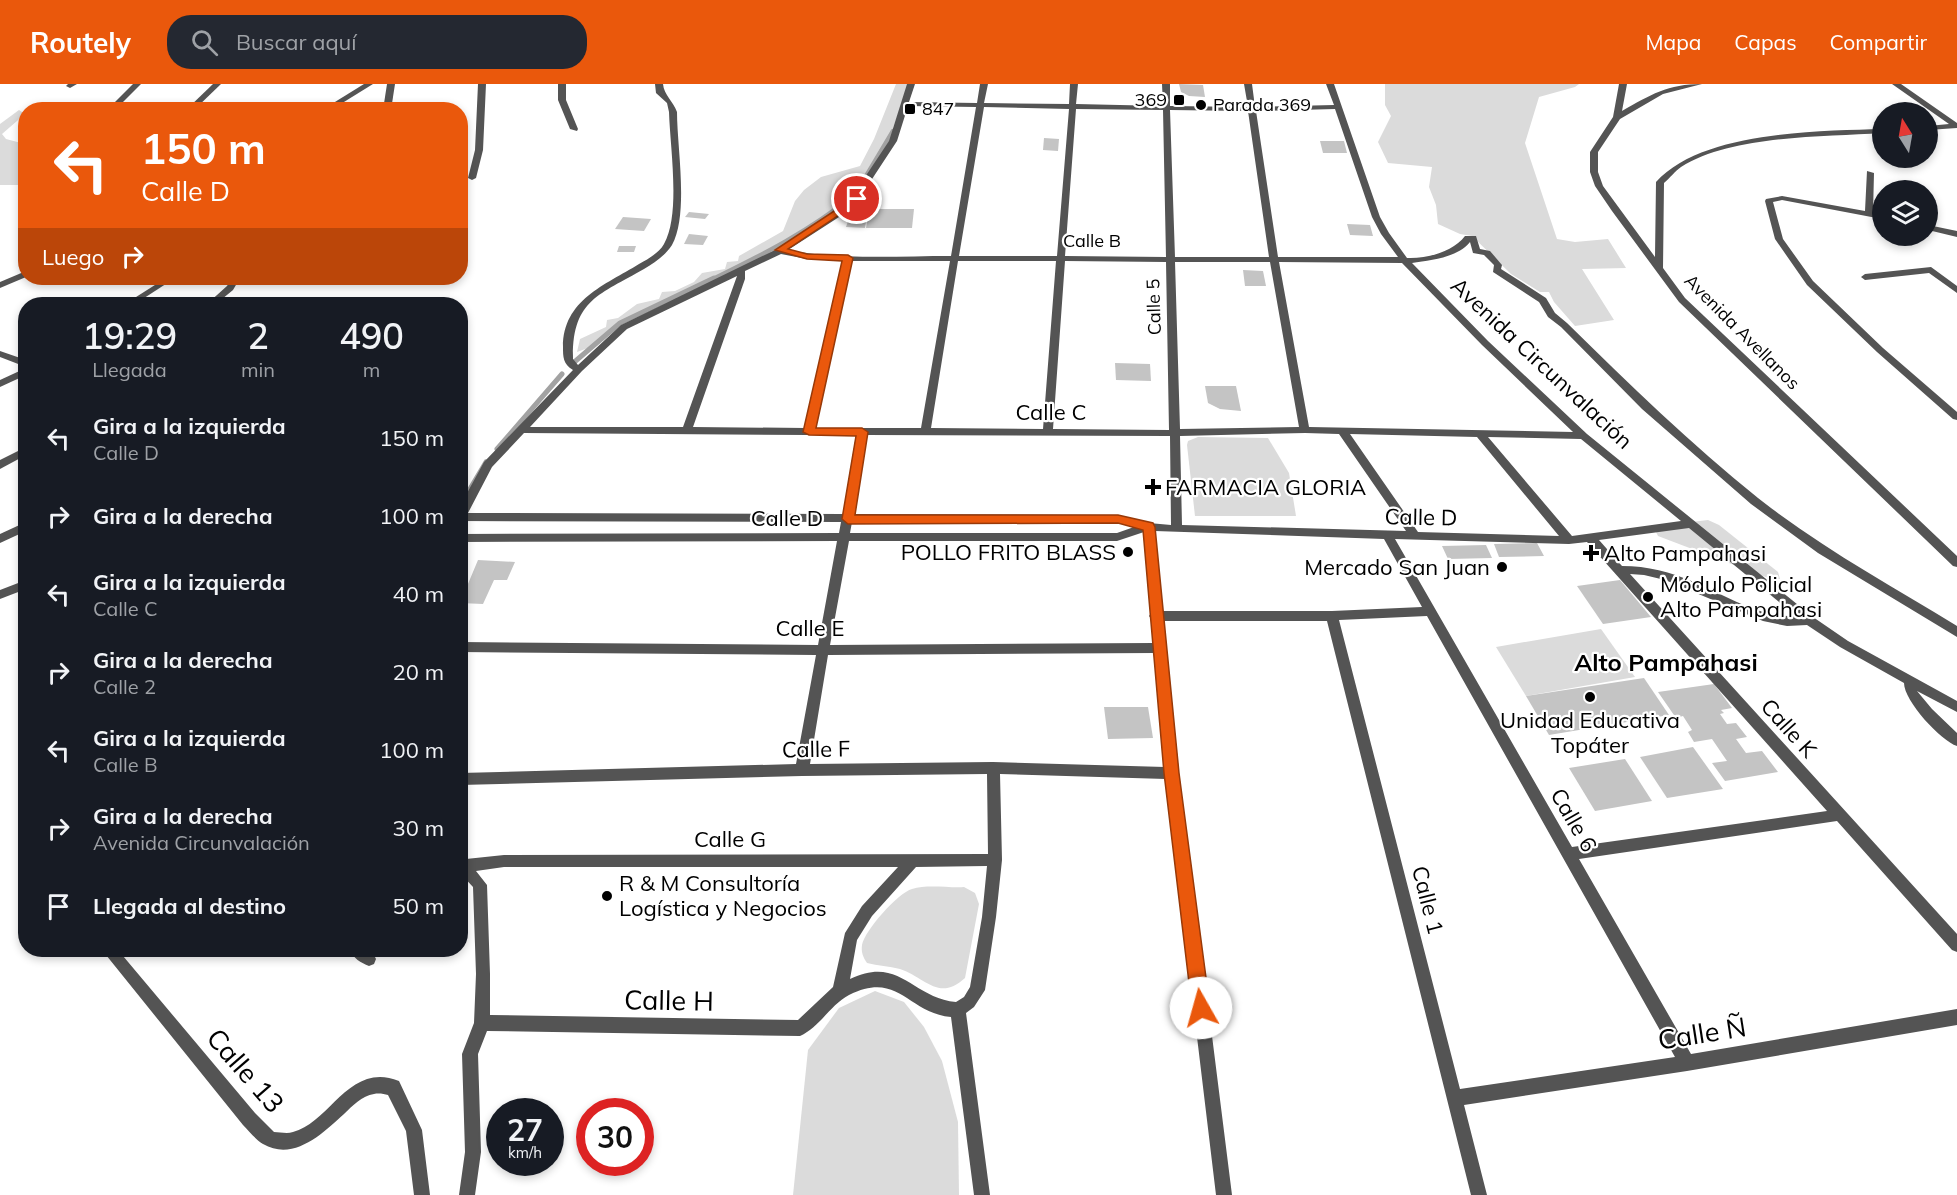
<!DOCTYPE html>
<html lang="es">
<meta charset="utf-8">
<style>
body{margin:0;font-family:Mulish,sans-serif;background:#242831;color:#f1f3f6;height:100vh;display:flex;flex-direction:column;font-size:22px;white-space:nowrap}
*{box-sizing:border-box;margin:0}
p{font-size:20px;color:#9ea1a6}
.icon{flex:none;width:33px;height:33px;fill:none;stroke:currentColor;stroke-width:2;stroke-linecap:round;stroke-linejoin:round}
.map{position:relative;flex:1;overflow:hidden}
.details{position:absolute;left:18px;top:213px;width:450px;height:660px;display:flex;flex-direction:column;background:#171b24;border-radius:24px;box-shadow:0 3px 9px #0003}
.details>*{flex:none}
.top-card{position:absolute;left:18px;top:18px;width:450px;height:183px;border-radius:24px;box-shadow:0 3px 9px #0003;background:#ea580c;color:#fff;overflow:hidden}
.needle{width:39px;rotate:349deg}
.buttons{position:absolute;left:1872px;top:18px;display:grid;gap:12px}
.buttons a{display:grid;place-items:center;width:66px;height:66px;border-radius:50%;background:#171b24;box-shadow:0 3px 9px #0003;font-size:30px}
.speed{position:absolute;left:486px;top:1014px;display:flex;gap:12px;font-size:30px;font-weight:700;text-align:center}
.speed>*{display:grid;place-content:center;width:78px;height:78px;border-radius:50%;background:#171b24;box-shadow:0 3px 9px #0003;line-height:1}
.speed small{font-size:15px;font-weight:400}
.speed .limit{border:9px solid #d22;background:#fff;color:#111}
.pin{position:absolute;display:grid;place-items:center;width:51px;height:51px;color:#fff;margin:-26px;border:3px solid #fff;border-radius:50%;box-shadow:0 2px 6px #0007}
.me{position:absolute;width:66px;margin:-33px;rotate:353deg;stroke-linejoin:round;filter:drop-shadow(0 0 4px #0008)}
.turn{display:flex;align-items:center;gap:21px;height:126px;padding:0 24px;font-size:27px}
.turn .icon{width:78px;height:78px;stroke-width:2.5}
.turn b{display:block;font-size:42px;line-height:51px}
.then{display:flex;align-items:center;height:57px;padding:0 24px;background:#0003;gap:12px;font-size:22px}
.eta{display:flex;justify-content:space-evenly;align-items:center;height:102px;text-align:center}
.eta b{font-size:36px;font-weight:600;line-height:42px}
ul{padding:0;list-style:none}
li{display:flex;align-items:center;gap:18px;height:78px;padding:0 24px}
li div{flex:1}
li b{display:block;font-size:22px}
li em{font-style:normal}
header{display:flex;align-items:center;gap:36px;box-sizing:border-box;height:84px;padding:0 30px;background:#ea580c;color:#fff}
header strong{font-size:28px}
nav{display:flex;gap:33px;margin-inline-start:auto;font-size:21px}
.search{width:420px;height:54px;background:#242831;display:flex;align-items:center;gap:15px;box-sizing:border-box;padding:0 21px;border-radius:24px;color:#9ea1a6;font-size:22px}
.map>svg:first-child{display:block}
.green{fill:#dbdbdb}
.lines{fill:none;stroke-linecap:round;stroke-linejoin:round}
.stream-far1{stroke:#a2a2a2;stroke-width:4.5}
.stream{stroke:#a2a2a2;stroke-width:5}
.building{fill:#c4c4c4}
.street{fill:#545454;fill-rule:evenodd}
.route{fill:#ea580c;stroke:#983908;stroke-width:1.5}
.poi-dot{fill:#000;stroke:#fff;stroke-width:2}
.labels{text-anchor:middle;stroke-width:4.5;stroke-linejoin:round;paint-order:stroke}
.far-poi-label{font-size:18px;fill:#000;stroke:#fff;text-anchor:start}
.far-street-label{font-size:18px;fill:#000;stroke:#fff}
.street-label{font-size:22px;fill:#000;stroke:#fff}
.poi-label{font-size:22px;fill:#000;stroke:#fff;text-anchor:start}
.neighbourhood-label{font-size:24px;font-weight:bold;fill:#000;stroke:#fff}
.near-street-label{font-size:27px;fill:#000;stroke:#fff}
</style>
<header>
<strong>Routely</strong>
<div class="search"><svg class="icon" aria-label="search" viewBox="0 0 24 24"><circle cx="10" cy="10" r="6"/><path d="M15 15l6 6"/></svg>Buscar aquí</div>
<nav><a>Mapa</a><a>Capas</a><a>Compartir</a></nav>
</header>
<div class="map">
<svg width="1957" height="1111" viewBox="0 0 1957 1111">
<rect width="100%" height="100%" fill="#fff"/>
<g class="green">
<path d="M 896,0 L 909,0 L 890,52 L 851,115 L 768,168 L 619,238 L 588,264 L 577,268 L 580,255 L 606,243 L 607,236 L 618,234 L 637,220 L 659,215 L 662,208 L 675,207 L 694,198 L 702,189 L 725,185 L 727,178 L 738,177 L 739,172 L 783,147 L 795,117 L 804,106 L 821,93 L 860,82 L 874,55 Z"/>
<path d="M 1385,0 L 1579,0 L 1575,3 L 1539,13 L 1525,59 L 1557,155 L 1575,158 L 1608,155 L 1626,184 L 1582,185 L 1614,236 L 1575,242 L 1554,218 L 1549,208 L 1540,208 L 1511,190 L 1472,152 L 1460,150 L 1438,140 L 1436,121 L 1429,103 L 1432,83 L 1388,79 L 1378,58 L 1391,32 L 1385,21 Z"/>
<path d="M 19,26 L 25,30 L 2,50 L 6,55 L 25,60 L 25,84 L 21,85 L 25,90 L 25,101 L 0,101 L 0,40 Z"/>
<path d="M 1198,353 L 1268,354 L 1289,389 L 1296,432 L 1195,432 L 1187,361 L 1188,357 Z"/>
<path d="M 1708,436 L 1719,441 L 1778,488 L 1780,495 L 1771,495 L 1658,452 L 1656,448 L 1658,442 Z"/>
<path d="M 1601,545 L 1635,593 L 1526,612 L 1496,563 Z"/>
<path d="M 964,803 L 975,809 L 979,820 L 965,894 C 939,918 926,894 900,885 C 889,882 878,882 867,879 C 863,873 861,868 862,861 C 865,846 898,809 912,805 C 927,800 948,804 964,803 Z"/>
<path d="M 875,907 L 904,918 L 924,943 L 942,977 L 958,1038 L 959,1111 L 793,1111 L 808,966 L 839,924 Z"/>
</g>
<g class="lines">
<g class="stream-far1">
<path d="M 865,94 L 893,47"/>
<path d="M 711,196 C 762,171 810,147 854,111"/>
</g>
<g class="stream">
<path d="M 572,280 L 620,239 L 714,194"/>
<path d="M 497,365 L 562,290"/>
<path d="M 467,410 L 486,378"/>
</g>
</g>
<g class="building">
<path d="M 1179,0 L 1203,1 L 1205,13 L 1189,12 L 1181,8 Z"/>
<path d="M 1044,54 L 1059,55 L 1058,67 L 1043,66 Z"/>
<path d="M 1320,57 L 1344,57 L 1347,69 L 1323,69 Z"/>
<path d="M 869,125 L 914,125 L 912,144 L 866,144 Z"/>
<path d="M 689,128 L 709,130 L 705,135 L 685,133 Z"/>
<path d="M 623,133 L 651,135 L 644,147 L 615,145 Z"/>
<path d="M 848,137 L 866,138 L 865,144 L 846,143 Z"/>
<path d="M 1347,140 L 1370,141 L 1373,152 L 1350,151 Z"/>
<path d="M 689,150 L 708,152 L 703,161 L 684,160 Z"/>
<path d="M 619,162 L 636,162 L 634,168 L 617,168 Z"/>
<path d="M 1243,186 L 1263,187 L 1266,202 L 1245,202 Z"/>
<path d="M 1115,279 L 1150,280 L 1151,297 L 1116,296 Z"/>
<path d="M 1205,302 L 1236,302 L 1241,327 L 1220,325 L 1208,319 Z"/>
<path d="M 1537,459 L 1544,472 L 1499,473 L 1494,460 Z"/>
<path d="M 1486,461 L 1492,474 L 1448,475 L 1442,462 Z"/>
<path d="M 478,476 L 515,478 L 507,496 L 494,496 L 483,520 L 460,519 Z"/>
<path d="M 1620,496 L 1651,533 L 1603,540 L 1577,502 Z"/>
<path d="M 1644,594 L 1669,631 L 1549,651 L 1526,612 Z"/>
<path d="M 1714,600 L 1732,624 L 1721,626 L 1724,629 L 1720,630 L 1727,640 L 1736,639 L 1747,653 L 1736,655 L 1746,669 L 1762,667 L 1778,688 L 1725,697 L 1712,679 L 1727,677 L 1712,655 L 1694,658 L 1688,648 L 1692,646 L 1683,632 L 1676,634 L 1658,608 Z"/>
<path d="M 1104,623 L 1148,623 L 1153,654 L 1108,655 Z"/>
<path d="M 1693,663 L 1723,705 L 1667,714 L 1640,673 Z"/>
<path d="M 1625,675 L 1652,717 L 1595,727 L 1569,684 Z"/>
</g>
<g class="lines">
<g class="street">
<path d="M 68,0 L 77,0 L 70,4 L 66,2 Z"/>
<path d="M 133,0 L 141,0 L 115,26 L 107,26 Z"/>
<path d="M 213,0 L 221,0 L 194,26 L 186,26 Z"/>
<path d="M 364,0 L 373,0 L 331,26 L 322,26 Z"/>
<path d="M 387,0 L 395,0 L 391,26 L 383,26 Z"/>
<path d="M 478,0 L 486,0 L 483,66 L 476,94 L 472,96 L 468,94 L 475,66 Z"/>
<path d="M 558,0 L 566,0 L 566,16 L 578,45 L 577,47 L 570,45 L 558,16 Z"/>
<path d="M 655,0 L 663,0 C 664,11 673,17 677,28 C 677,64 689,130 672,161 C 665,172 654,179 644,185 C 599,211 572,216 573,275 L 578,281 L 621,241 L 777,165 L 847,120 L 889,57 L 907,0 L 915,0 L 909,18 L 977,19 L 980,0 L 988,0 L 984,19 L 1069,20 L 1070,0 L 1078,0 L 1076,20 L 1163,22 L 1162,0 L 1170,0 L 1170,22 L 1248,23 L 1244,0 L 1252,0 L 1255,23 L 1334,21 L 1326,0 L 1334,0 L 1380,133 L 1389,149 L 1407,174 C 1426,175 1453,168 1465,152 L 1476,152 L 1480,165 L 1490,167 L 1502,181 L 1501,185 L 1546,214 L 1555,229 L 1567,239 C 1629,300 1691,360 1758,414 C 1820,463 1890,501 1957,542 L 1957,553 L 1818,469 L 1751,420 L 1642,325 L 1561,243 L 1548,233 L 1539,218 L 1493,188 L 1494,181 L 1484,171 L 1473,169 L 1470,158 C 1457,174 1431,176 1412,179 L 1488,257 L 1587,350 L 1813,533 L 1848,557 L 1957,617 L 1957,628 L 1917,607 L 1932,625 L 1957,649 L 1957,662 C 1941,657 1904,617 1904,599 L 1840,563 L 1807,541 L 1787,542 L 1763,537 L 1665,496 L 1644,491 L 1630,490 L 1957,850 L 1957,868 L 1952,866 L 1837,737 L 1579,775 L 1691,970 L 1957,925 L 1957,941 L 1687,987 L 1464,1021 L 1487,1111 L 1471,1111 L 1327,537 L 1164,537 L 1179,689 L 1232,1111 L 1216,1111 L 1166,695 L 1000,690 L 1002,776 L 996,833 L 985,906 L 974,923 L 966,929 L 990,1111 L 974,1111 L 951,933 C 907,929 899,886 849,911 C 830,921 820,943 800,952 L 487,947 L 478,970 L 481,1068 L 475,1111 L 459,1111 L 465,1068 L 462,970 L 474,939 L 476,890 L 473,803 L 460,789 L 460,774 L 466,775 L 504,771 L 988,770 L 987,690 L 802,692 L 460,701 L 460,689 L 796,680 L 816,571 L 460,568 L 460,558 L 818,561 L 837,457 L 460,458 L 460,450 L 839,449 L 841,438 L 460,437 L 460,422 L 484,378 L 573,286 C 563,280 563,273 563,263 C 563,216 605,201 639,180 C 648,175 659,169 664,160 C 681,130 670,63 669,28 L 667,19 L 656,9 ZM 908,22 L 976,23 L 951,172 C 897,172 841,176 788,166 L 853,124 L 897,57 ZM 984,23 L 1069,25 L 1057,172 L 959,172 ZM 1076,25 L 1163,26 L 1166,173 L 1065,172 ZM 1335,25 L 1372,133 L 1381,150 L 1398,173 L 1278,173 L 1256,27 ZM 1170,26 L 1248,27 L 1269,173 L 1175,173 ZM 781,170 L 807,175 L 843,176 L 805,344 L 693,343 L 745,195 L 745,187 ZM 852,177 L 950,177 L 921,344 L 815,344 ZM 958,177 L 1056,177 L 1043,345 L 931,344 ZM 1065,177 L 1166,178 L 1169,346 L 1053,345 ZM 1175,178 L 1270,178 L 1299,343 L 1180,345 ZM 1279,178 L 1402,179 L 1482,261 L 1573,348 L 1309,343 ZM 737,192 L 683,343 L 530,343 L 582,287 L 627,245 ZM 524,349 L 809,351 L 856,351 L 843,430 L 468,429 L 492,383 ZM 1305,349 L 1339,350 L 1406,447 L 1182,441 L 1180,352 ZM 1350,350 L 1477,353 L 1559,452 L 1418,448 ZM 867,351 L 1170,352 L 1171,441 L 1149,439 L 1118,431 L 853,430 ZM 1488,353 L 1581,355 L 1681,437 L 1572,452 ZM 852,438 L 1118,439 L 1134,443 L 1117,449 L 850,449 ZM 1689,444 L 1796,532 C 1760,534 1727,512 1694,498 C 1670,488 1648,482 1622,482 L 1599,456 ZM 1155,447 L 1384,455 L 1422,523 L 1332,527 L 1163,527 ZM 1144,448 L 1151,529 L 1149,532 L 1152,536 L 1154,559 L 830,561 L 849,457 L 1117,457 ZM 1395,455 L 1569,460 L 1587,458 L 1827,727 L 1572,763 ZM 1427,532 L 1675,973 L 1460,1005 L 1339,536 ZM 1155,569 L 1165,683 L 993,678 L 810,680 L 828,571 ZM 987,782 L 982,833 L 970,903 L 964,913 L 956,918 C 912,914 900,871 850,895 L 857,856 L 872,832 L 916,783 ZM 504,783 L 898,783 L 862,822 L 845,849 L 833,903 L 798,936 L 490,931 L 490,890 L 487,801 L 476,787 Z"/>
<path d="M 1619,0 L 1627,0 L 1622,27 C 1650,11 1668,0 1702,0 L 1663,10 L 1620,35 L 1598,68 L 1598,88 L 1603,102 L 1655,173 L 1656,98 C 1702,47 1817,47 1882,45 L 1882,49 C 1823,53 1732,51 1681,83 C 1675,87 1670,94 1664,99 L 1663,184 L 1685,214 L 1957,472 L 1957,483 L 1953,482 L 1679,218 L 1612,127 L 1595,102 L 1590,88 L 1590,68 L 1613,33 Z"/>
<path d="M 1892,0 L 1901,0 L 1957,39 L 1957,44 L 1928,46 L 1928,42 L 1949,40 Z"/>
<path d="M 1867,87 L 1874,89 L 1873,129 L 1882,131 L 1882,135 L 1782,116 L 1773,118 L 1783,155 L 1813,197 L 1883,264 L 1957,328 L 1957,336 L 1953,335 L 1877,268 L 1807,201 L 1775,155 L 1765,117 L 1766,115 L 1782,112 L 1865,127 Z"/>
<path d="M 1928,141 L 1957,147 L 1957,153 L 1928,146 Z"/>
<path d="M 1931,183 L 1957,202 L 1957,209 L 1929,189 L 1865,196 L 1861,193 L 1865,190 Z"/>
<path d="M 26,187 L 26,193 L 0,204 L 0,198 Z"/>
<path d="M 166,194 L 175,194 L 135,220 L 125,220 Z"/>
<path d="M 232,194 L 240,194 L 233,206 L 216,220 L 207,220 L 227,202 Z"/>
<path d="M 0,267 L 26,276 L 26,283 L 0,273 Z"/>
<path d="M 26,284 L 26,291 L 0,303 L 0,296 Z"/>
<path d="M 26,363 L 26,371 L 0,385 L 0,376 Z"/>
<path d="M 26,438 L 26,447 L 0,459 L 0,450 Z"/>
<path d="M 26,496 L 26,505 L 0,515 L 0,506 Z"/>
<path d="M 102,866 L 118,866 L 255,1029 L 274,1048 C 280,1048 287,1050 293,1048 C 330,1039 349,977 399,997 L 422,1046 L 430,1111 L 414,1111 L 406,1047 L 388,1011 C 384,1010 379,1009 374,1010 C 362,1012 352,1022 344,1030 C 323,1049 294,1078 263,1060 C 255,1055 249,1047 243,1041 Z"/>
<path d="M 350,866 C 360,865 371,863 376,875 L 374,880 L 369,882 C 361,879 353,874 350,866 Z"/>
</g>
</g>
<path class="route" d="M 857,112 L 862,115 L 860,117 L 788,165 L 807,170 L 848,171 L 853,174 L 816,344 L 862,344 L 868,348 L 855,431 L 1118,431 L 1153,439 L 1155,443 L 1179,689 L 1210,924 L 1207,930 L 1201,932 L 1195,930 L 1192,924 L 1164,689 L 1143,446 L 1118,439 L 848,440 L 842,435 L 856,352 L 809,351 L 803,348 L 842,177 L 807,175 L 775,166 Z"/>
<g class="poi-dot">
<rect x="1173" y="10" width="12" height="12" rx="3"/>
<circle cx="1201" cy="21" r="6"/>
<rect x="904" y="19" width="12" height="12" rx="3"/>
<path d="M1150 394h6v6h6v6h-6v6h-6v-6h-6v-6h6z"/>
<circle cx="1128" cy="468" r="6"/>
<path d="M1588 460h6v6h6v6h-6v6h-6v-6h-6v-6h6z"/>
<circle cx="1502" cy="483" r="6"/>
<circle cx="1648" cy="513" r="6"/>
<circle cx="1590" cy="613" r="6"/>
<circle cx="607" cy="812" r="6"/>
</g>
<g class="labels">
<g class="far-poi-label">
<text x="1167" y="22" text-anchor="end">369</text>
<text x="1213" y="27">Parada 369</text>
<text x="922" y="31">847</text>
</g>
<g class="far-street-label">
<text x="1092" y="163">Calle B</text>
<text transform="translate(1154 223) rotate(-92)" y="6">Calle 5</text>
<text transform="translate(1742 248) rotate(45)" y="6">Avenida Avellanos</text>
</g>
<g class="street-label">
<text transform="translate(1542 279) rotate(43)" y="8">Avenida Circunvalación</text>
<text x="1051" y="336">Calle C</text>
<text transform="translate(1421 433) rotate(1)" y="8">Calle D</text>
<text x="787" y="442">Calle D</text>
<text x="810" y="552">Calle E</text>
<text transform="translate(1789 644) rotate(48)" y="8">Calle K</text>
<text transform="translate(816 665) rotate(-1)" y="8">Calle F</text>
<text transform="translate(1574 736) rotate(60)" y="8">Calle 6</text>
<text x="730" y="763">Calle G</text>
<text transform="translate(1428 816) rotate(76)" y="8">Calle 1</text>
</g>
<g class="poi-label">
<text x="1165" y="411">FARMACIA GLORIA</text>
<text x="1116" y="476" text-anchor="end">POLLO FRITO BLASS</text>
<text x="1604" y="477">Alto Pampahasi</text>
<text x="1490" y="491" text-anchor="end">Mercado San Juan</text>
<text x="1660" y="508">Módulo Policial<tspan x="1660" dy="25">Alto Pampahasi</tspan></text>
<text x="1590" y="644" text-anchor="middle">Unidad Educativa<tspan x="1590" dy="25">Topáter</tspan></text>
<text x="619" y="807">R &amp; M Consultoría<tspan x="619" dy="25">Logística y Negocios</tspan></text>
</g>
<g class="neighbourhood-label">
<text x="1666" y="587">Alto Pampahasi</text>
</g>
<g class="near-street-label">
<text transform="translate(669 917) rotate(1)" y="9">Calle H</text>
<text transform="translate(1702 950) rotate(-9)" y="9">Calle Ñ</text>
<text transform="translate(245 987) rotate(49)" y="9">Calle 13</text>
</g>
</g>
</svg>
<div class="buttons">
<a><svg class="needle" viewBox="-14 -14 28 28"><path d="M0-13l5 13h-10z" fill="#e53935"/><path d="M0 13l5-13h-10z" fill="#9ea1a6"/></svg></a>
<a><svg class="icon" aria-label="layers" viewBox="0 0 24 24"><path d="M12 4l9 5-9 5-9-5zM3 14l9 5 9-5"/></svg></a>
</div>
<div class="speed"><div>27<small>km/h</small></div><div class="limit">30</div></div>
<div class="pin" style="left:857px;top:115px;background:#d93025"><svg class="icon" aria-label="arrive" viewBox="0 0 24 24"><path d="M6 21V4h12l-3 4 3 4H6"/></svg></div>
<svg class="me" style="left:1201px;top:924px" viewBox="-20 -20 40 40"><circle r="19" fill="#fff"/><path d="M0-13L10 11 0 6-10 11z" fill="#ea580c"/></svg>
<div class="top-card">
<div class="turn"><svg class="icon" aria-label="left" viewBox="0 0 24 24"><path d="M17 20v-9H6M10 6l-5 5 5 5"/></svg><div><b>150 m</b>Calle D</div></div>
<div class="then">Luego<svg class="icon" aria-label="right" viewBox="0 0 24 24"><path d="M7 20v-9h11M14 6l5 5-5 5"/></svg></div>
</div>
<section class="details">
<div class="eta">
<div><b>19:29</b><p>Llegada</p></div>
<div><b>2</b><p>min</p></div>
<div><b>490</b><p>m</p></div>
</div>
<ul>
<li><svg class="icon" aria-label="left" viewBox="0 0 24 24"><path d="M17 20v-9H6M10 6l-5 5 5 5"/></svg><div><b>Gira a la izquierda</b><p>Calle D</p></div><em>150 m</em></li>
<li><svg class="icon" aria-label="right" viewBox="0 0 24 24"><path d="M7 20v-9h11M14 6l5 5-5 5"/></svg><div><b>Gira a la derecha</b></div><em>100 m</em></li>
<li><svg class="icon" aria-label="left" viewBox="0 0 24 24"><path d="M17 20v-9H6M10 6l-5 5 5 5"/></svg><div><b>Gira a la izquierda</b><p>Calle C</p></div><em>40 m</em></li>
<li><svg class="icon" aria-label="right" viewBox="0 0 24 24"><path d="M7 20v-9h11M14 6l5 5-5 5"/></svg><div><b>Gira a la derecha</b><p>Calle 2</p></div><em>20 m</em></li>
<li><svg class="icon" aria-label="left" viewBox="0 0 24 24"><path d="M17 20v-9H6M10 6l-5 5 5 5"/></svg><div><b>Gira a la izquierda</b><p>Calle B</p></div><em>100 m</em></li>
<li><svg class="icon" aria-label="right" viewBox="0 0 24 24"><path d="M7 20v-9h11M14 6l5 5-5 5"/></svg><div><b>Gira a la derecha</b><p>Avenida Circunvalación</p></div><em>30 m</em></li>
<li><svg class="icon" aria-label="arrive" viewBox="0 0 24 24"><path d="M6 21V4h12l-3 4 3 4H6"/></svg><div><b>Llegada al destino</b></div><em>50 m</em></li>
</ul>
</section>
</div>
